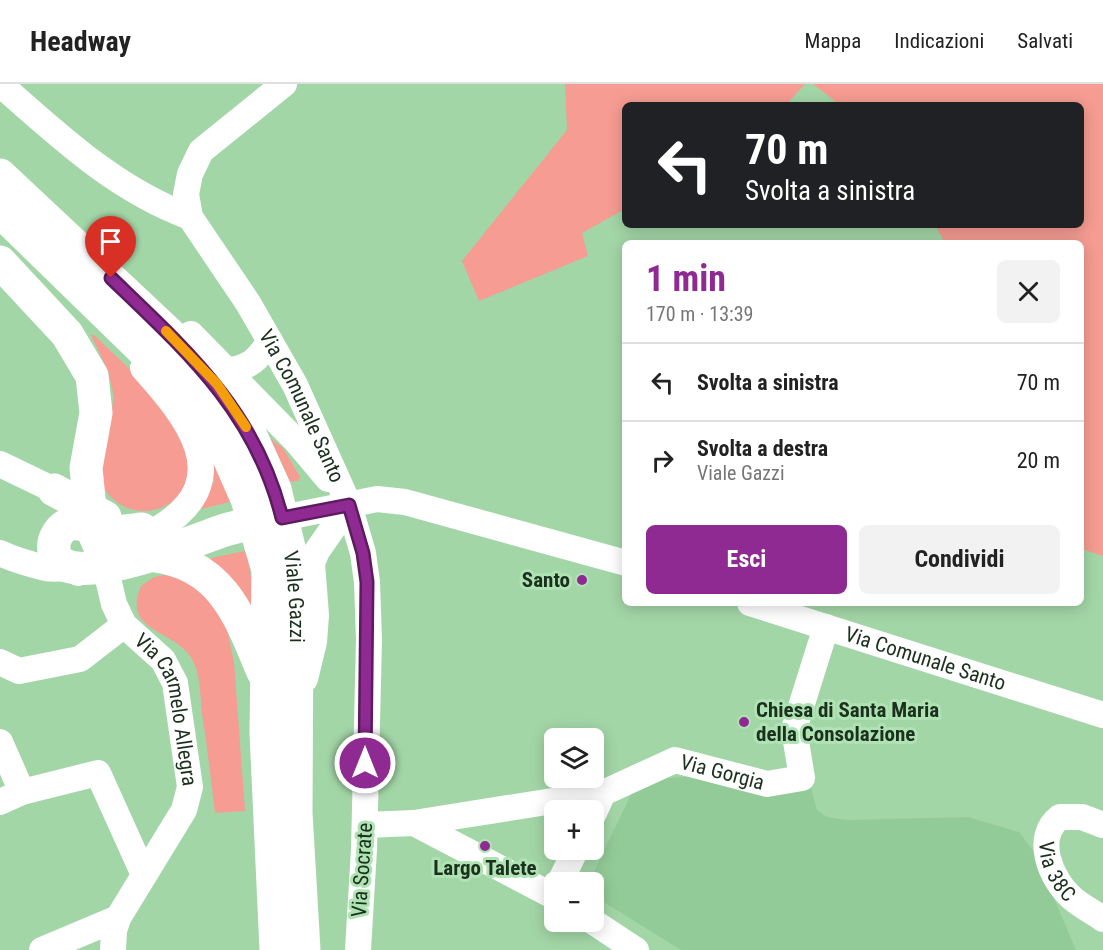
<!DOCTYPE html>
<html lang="it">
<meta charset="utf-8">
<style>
body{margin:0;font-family:"Roboto Condensed",sans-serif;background:#f2f2f2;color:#222;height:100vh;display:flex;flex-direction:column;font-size:22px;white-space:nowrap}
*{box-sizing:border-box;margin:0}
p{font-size:20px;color:#767676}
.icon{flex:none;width:33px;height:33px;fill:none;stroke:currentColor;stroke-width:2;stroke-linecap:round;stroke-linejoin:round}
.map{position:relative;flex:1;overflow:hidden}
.side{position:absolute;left:622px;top:156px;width:462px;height:366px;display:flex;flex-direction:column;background:#fff;border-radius:9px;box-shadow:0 3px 15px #0003}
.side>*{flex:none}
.banner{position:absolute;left:622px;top:18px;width:462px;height:126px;border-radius:9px;box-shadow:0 3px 15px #0003;background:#202124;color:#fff;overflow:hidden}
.controls{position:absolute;left:544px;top:644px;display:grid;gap:12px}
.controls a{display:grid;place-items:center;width:60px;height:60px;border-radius:9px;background:#fff;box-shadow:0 3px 15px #0003;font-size:30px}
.pin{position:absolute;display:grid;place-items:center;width:51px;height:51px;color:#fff;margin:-62px -26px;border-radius:50% 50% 50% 0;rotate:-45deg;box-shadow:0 0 6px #0007}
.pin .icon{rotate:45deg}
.me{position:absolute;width:66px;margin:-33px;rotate:0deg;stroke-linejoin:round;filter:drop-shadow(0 0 4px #0008)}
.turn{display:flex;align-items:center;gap:21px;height:126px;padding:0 24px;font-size:27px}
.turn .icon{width:78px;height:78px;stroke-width:2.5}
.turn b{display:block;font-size:42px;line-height:51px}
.round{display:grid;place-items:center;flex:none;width:63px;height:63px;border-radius:9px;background:#f2f2f2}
.overview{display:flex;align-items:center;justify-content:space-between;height:102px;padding:0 24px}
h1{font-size:36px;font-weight:700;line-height:45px;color:#8e2a91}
.primary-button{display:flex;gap:12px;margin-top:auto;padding:12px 24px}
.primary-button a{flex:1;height:69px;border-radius:9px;background:#8e2a91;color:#fff;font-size:24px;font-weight:700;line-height:69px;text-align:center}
.primary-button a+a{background:#f2f2f2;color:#222}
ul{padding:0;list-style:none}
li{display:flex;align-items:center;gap:18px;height:78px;padding:0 24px;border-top:2px solid #e0e0e0}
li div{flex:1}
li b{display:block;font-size:22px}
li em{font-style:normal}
header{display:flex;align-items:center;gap:36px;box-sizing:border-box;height:84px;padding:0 30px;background:#fff;border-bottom:2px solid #e0e0e0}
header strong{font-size:28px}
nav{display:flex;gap:33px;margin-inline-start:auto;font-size:21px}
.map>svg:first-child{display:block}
.built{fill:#93cb98}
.green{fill:#f69c92}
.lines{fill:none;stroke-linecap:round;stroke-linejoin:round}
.street{stroke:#fff;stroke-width:26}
.secondary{stroke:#fff;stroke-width:33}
.route-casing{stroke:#5c1b5e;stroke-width:15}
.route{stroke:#8e2a91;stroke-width:10}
.slow{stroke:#f59e0b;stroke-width:10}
.poi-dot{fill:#8e2a91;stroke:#afe3b4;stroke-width:2}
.labels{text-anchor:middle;stroke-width:6;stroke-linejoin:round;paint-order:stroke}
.street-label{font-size:21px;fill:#1c301e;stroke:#afe3b4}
.poi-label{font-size:21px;font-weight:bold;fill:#1c301e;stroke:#afe3b4;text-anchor:end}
</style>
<header>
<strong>Headway</strong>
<nav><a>Mappa</a><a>Indicazioni</a><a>Salvati</a></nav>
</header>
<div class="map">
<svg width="1103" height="866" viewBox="0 0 1103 866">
<rect width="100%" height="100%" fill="#a3d6a7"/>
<path class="built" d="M 695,692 L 766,712 L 811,704 L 817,726 L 827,733 L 847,736 L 968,733 L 1019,748 L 1035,769 L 1076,866 L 681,866 L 594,812 L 594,798 L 589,798 L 634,704 L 668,694 Z"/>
<g class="green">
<path d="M 565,0 L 805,0 L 786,21 L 626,21 L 625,125 L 582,149 L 588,172 L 479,217 L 462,177 L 567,46 Z"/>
<path d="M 813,0 L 1103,0 L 1103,472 L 1082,465 L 1082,159 L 945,159 L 935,141 L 1082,141 L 1082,21 L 840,21 Z"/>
<path d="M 91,251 L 94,251 L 138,293 L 176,337 L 193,385 C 189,393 186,403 180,410 C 155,439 113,429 100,396 L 114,313 L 108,287 Z"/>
<path d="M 270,354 L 283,364 L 300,393 L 298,397 L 290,398 Z"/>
<path d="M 214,378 L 226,402 L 230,418 L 201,425 L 198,422 L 214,398 Z"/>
<path d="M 244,467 L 247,469 L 251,494 L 251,523 L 207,475 Z"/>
<path d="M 165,491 L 196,499 L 226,541 L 234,578 L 245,727 L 215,729 C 211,696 207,662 202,629 C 200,612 201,591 192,575 C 175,545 121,549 141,502 L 154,493 Z"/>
</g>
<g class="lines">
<g class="street">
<path d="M 0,0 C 59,52 116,106 190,133"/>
<path id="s1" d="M 284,0 L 201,67 L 190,90 L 186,110 L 190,133 L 248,219 L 295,301 L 349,421 L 363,469 L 367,498 L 369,556 L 364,765 L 358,866"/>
<path d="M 191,250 L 296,357 L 328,395"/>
<path d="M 143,284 C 187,333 238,395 161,443"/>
<path d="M 228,286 C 250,284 258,275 270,257"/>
<path d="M 0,380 L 54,406"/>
<path d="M 282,434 L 377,415 L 405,418 L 626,479"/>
<path id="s2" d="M 101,465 L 114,520 L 124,541 L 163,576 L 175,599 L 190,703 L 184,726 L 118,834 L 114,847 L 113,866"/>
<path d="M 0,469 C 15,476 29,480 46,484 C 56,486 69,482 78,489"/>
<path id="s3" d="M 750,519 L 1103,631"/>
<path d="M 0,578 L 19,587 L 80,575 L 124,541"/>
<path d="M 305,595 L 314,558 L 316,531 L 312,479 L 317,467 L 349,421"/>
<path d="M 0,658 L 22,708"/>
<path d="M 0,718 L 22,708 L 98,689 L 144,791"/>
<path id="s4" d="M 594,729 L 603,709 L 675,676 L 767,700 L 802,694 L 794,645 L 826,543"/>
<path d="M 414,739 L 603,709"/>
<path d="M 365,741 L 414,739 L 555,813"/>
<path id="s5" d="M 1103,741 L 1082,733 L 1060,733 C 1033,753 1051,796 1072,814 C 1081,822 1093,828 1103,835"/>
<path d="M 560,798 L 576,765"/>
<path d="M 592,837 L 636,866"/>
<path d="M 42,866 L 118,834"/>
</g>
<g class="secondary">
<path id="s6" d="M 0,91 L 193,272 L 234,323 L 251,352 L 275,405 L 293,480 L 297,532 L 296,729 L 304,866"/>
<path d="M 0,127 L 190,312 L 225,365 L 247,415 L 268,486 L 266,649 L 276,866"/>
<path d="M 0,178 L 67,250 L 92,292 L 96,329 L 86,384 L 92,445 L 99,461"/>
<path d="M 54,406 L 105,433"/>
<path d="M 142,445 C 132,446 121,448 110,447 C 92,446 69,429 57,451 C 53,458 53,466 56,473 C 74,507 197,455 225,446 C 241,441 258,439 275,435"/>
<path d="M 155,472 C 223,481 240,533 263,588"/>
</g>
</g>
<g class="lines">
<g class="route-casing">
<path id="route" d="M 111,194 C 187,267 256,328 282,434 L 349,421 L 363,469 L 367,498 L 365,679"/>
</g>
<use href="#route" class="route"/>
<path class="slow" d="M 166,247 L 217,300 L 246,343"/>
</g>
<g class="poi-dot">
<circle cx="582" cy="496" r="6"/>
<circle cx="744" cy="638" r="6"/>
<circle cx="485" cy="762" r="6"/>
</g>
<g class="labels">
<g class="street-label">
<text dy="7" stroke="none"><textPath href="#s1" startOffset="396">Via Comunale Santo</textPath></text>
<text dy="7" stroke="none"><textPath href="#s6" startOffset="532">Viale Gazzi</textPath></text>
<text dy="7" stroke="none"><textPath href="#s3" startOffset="184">Via Comunale Santo</textPath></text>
<text dy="7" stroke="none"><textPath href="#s2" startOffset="180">Via Carmelo Allegra</textPath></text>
<text dy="7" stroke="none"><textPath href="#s4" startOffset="150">Via Gorgia</textPath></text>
<text dy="7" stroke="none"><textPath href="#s5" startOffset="105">Via 38C</textPath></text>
<text transform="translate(362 786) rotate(-86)" y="7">Via Socrate</text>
</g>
<g class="poi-label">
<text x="570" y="503">Santo</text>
<text x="756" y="633" text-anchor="start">Chiesa di Santa Maria<tspan x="756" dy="24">della Consolazione</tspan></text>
<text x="485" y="791" text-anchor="middle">Largo Talete</text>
</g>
</g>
</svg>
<div class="controls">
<a><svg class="icon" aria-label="layers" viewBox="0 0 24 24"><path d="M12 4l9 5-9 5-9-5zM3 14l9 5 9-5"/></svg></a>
<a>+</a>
<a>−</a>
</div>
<div class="pin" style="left:111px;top:194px;background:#d93025"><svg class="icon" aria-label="arrive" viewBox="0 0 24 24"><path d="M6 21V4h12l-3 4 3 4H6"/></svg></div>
<svg class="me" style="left:365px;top:679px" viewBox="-20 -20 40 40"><circle r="17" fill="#8e2a91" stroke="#fff" stroke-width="3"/><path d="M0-11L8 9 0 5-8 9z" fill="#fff"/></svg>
<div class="banner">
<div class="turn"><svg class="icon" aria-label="left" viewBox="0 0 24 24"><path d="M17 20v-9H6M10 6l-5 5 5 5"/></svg><div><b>70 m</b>Svolta a sinistra</div></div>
</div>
<section class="side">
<div class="overview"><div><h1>1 min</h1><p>170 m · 13:39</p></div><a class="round"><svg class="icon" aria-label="close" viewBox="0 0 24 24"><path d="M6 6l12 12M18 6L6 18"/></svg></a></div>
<ul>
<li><svg class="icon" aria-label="left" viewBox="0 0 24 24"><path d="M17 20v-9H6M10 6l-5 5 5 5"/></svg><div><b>Svolta a sinistra</b></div><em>70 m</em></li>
<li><svg class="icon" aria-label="right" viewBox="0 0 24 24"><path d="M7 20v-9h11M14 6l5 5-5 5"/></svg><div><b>Svolta a destra</b><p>Viale Gazzi</p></div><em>20 m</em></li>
</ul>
<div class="primary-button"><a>Esci</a><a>Condividi</a></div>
</section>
</div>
